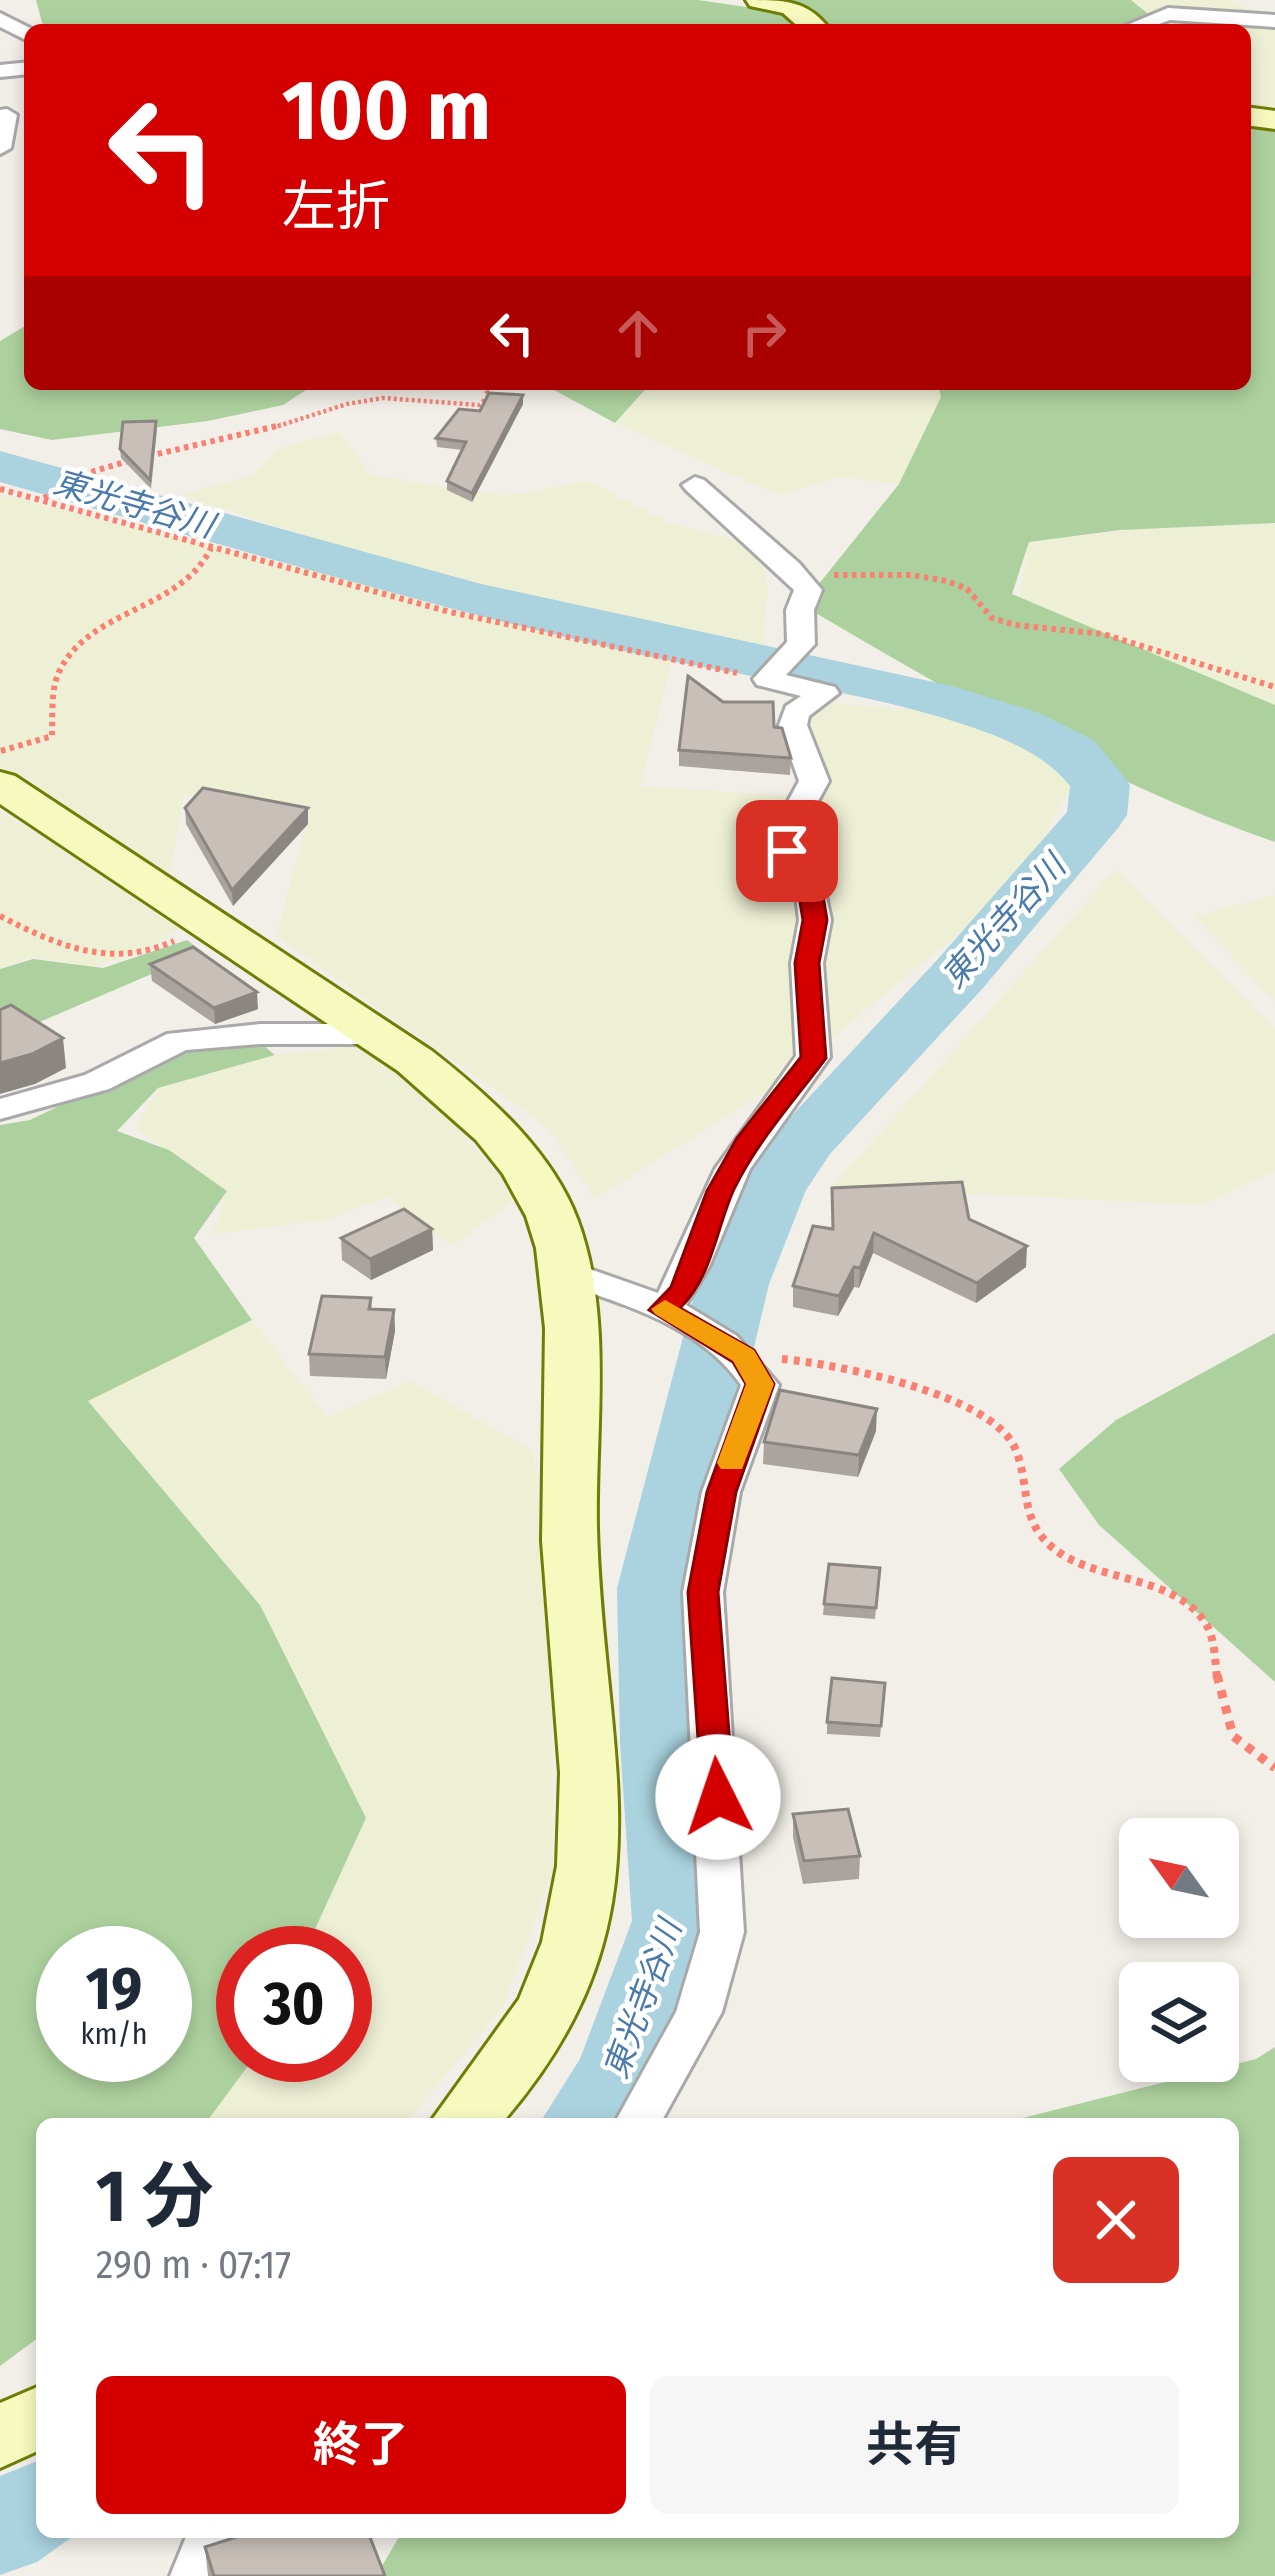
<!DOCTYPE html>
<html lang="ja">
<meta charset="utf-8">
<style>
body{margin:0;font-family:"Fira Sans Condensed","Noto Sans JP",sans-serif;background:#f6f6f7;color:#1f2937;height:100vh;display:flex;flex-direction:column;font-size:45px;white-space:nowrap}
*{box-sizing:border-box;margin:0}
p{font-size:39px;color:#747a83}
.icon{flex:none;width:66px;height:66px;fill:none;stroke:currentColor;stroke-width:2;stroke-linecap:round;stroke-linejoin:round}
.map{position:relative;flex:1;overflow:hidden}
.sheet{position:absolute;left:36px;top:2118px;width:1203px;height:420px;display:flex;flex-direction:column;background:#fff;border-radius:18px;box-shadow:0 6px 18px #0003}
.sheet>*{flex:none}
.guide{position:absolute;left:24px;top:24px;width:1227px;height:366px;border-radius:18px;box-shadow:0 6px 18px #0003;background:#d40000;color:#fff;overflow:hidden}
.needle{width:78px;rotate:303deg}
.fabs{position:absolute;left:1119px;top:1818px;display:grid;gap:24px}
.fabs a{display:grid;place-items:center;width:120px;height:120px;border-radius:18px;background:#fff;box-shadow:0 6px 18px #0003;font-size:60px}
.speed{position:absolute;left:36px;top:1926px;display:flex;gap:24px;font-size:60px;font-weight:700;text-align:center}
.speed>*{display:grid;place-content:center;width:156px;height:156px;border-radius:50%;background:#fff;box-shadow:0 6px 18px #0003;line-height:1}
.speed small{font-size:30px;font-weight:400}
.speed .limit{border:18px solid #d22;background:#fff;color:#111}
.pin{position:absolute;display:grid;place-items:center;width:102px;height:102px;color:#fff;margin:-51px;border-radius:24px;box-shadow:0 6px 18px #0006}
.me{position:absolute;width:132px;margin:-66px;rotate:356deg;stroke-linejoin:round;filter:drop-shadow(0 0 9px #0008)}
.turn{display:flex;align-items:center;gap:42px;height:252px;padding:0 60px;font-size:54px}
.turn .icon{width:156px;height:156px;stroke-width:2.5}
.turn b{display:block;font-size:84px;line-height:102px}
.lanes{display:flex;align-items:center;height:114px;padding:0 60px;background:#0003;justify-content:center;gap:60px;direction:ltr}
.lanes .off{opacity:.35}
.round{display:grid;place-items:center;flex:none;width:126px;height:126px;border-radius:18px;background:#f6f6f7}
.head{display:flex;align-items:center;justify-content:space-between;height:204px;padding:0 60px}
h1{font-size:72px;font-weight:700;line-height:90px}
.primary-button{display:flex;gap:24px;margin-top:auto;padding:24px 60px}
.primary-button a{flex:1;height:138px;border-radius:18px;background:#d40000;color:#fff;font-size:48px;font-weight:700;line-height:138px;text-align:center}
.primary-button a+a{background:#f6f6f7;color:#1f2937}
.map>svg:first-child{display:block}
.farmland{fill:#eef0d5}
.forest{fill:#add19e;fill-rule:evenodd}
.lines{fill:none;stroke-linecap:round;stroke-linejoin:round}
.river{fill:#aad3df;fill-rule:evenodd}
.street-casing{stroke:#a9a9a9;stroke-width:6}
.secondary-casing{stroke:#707d05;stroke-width:6}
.path-far3{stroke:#fa8072;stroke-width:4.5;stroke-dasharray:3 3;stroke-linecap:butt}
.path-far2{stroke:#fa8072;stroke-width:6;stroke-dasharray:4.5 4.5;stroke-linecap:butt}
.path-far1{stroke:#fa8072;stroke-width:8;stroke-dasharray:6 6;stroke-linecap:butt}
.path{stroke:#fa8072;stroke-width:9;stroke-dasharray:8 8;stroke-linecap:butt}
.street{fill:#fff;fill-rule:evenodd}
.secondary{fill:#f7fabf;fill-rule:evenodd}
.wall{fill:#aba49e}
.shaded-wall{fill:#8b8681}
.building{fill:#c7bfb8;stroke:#8b8681;stroke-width:3}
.route{fill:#d40000;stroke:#8a0000;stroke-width:3}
.slow{fill:#f59e0b}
.labels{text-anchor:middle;stroke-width:9;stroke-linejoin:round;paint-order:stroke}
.water-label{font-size:33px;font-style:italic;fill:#4a7aab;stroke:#fff}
</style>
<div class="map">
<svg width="1275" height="2576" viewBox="0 0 1275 2576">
<rect width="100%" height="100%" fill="#f2efe9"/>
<g class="farmland">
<path d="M 1131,0 L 1229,0 L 1275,23 L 1275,119 L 1245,113 L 1245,30 L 1141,30 Z"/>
<path d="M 650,384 L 938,384 L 941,397 L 899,484 L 840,477 L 778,495 L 615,423 Z"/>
<path d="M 339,432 L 372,475 L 506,496 L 588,481 L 670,523 L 759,546 L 768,587 L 763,649 L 395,564 L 179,495 L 253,475 L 277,449 Z"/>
<path d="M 0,494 L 672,660 L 640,786 L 807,797 L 811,702 L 985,714 L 1083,764 L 1018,885 L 767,1091 L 595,1199 L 546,1126 L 276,936 L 309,816 L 184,794 L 169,880 L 45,793 L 0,768 Z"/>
<path d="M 1275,524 L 1275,712 L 1019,598 L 1029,542 L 1135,529 Z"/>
<path d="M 0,811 L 188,925 L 149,948 L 94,967 L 33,957 L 0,968 Z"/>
<path d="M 1116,869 L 1275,1029 L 1275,1171 L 1201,1205 L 832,1187 Z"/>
<path d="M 1275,895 L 1275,1002 L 1194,916 Z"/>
<path d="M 364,1045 L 425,1092 L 518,1196 L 452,1246 L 386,1197 L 326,1220 L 213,1234 L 226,1191 L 135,1128 L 158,1088 L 275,1055 Z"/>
<path d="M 252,1320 L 327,1417 L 410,1381 L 534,1451 L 551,1702 L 553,1871 L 502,2009 L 404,2124 L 199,2124 L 243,2055 L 345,2055 L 345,1953 L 292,1953 L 88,1400 Z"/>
</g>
<g class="forest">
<path d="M 36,0 L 698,0 L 802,15 L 816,30 L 44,30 Z"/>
<path d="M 761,0 L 1131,0 L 1152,17 L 1139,30 L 820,30 L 774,2 Z"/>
<path d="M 1245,113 L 1275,121 L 1275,523 L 1120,530 L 1029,542 L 1012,594 L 1275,705 L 1275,842 C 1110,785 953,694 802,605 L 899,484 L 941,397 L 938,384 L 1245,384 Z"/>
<path d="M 30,323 L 30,384 L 315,384 L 283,405 L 208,421 L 52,440 L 0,429 L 0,341 Z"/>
<path d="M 543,384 L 650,384 L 615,423 Z"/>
<path d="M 187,940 L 203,952 L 0,1039 L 0,969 L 33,959 L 103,968 Z"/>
<path d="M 257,1040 L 275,1055 L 158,1088 L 117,1131 L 169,1150 L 227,1191 L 194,1238 L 252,1320 L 88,1401 L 260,1605 L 366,1818 L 304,1953 L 243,1953 L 243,2055 L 256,2055 L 205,2124 L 42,2124 L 42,2335 L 0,2366 L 0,1125 L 30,1120 L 180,1047 ZM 63,1953 L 165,1953 L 165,2055 L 63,2055 Z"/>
<path d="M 1275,1333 L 1275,1682 L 1099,1525 L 1059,1469 L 1116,1420 Z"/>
<path d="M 1275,2047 L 1275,2576 L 376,2576 L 402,2532 L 1233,2532 L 1233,2124 L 999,2124 L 1256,2059 Z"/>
</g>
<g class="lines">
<g class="river">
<path d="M 0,451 L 481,584 L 952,686 L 1039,713 L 1095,741 L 1130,785 L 1127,815 L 1118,828 L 983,988 L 830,1154 L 806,1190 L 769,1284 L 697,1588 L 704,1743 L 720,1921 L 668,2070 L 635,2124 L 539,2124 L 580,2059 L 632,1921 L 620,1743 L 617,1588 L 697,1284 L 736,1190 L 782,1126 L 937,960 L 1067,812 L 1070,786 C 1051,762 1025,748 996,736 C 878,691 747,679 624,651 C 414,603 207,540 0,482 Z"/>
<path d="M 42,2459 L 42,2532 L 79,2532 L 37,2562 L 0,2575 L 0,2476 Z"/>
</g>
<g class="street-casing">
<g id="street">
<path d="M 1168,8 L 1275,15 L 1275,27 L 1170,20 L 1143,30 L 1115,30 Z"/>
<path d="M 0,13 L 34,30 L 30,30 L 30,42 L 0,27 Z"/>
<path d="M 30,62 L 30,74 L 0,77 L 0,65 Z"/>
<path d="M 7,109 L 17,115 L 11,148 L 0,154 L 0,110 Z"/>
<path d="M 695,477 L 704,480 L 799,563 L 822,590 L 814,610 L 815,644 L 786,675 L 835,687 L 839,693 L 809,716 L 807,725 L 829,781 L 803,829 L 802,851 L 826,896 L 831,920 L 823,963 L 830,1057 L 750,1169 L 709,1267 L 686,1305 L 737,1336 L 779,1385 L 740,1492 L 723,1592 L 744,1932 L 722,2012 L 660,2124 L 614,2124 L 676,2012 L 700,1932 L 683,1592 L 702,1492 L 741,1385 C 699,1324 621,1304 554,1280 L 549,1272 L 554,1264 L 567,1261 L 658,1293 L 715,1169 L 796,1056 L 791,963 L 799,920 L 796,896 L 772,851 L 773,829 L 799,781 L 779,725 L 786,706 L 801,696 L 757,685 L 753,679 L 787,642 L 786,610 L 794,590 L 686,490 L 682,485 Z"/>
<path d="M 260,1024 L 375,1024 L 391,1034 L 375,1044 L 260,1044 L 186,1050 L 109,1089 L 0,1119 L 0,1099 L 85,1075 L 167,1034 Z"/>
<path d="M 188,2532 L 240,2532 L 222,2576 L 170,2576 Z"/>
</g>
</g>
<g class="secondary-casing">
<g id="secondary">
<path d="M 746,0 C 784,0 808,0 830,30 L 802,30 L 783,13 L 750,6 Z"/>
<path d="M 1245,107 L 1275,111 L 1275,129 L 1245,125 Z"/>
<path d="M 0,772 L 15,776 L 432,1051 C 489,1096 552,1151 578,1221 C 613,1317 595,1428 597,1528 C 603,1764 679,1919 501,2124 L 429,2124 L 519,1999 L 542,1942 L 557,1866 L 560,1773 L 542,1541 L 545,1328 L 536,1248 L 526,1216 L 503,1174 L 476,1140 L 398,1071 L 0,804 Z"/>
<path d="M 42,2385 L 42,2449 L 0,2468 L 0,2403 Z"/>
</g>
</g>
<path class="path-far3" d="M 272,428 L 347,404 L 383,398 L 479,405 L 489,396 L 483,384"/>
<g class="path-far2">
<path d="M 149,456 L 281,425"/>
<path d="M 0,489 L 450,612 L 737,673"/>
<path d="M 44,498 L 88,473 L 135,459"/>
<path d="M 834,575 L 911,575 L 947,581 L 967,589 L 992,618 L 1015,625 L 1103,634 L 1275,687"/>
<path d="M 1,751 L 52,736 C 53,715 50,689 60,670 C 91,608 180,611 211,548"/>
<path d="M 0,916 C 59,946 110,969 174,941"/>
</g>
<path class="path-far1" d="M 782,1359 C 836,1364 991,1394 1015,1448 C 1031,1485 1018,1519 1053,1548 C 1096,1583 1175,1574 1206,1624 C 1215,1638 1215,1661 1217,1678"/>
<path class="path" d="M 1217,1675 L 1233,1736 L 1275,1768"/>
<use href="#street" class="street"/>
<use href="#secondary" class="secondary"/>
</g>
<g class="wall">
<path d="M 523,404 L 472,502 L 447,490 L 447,481 L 462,450 L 437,447 L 436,438 L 480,411 Z"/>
<path d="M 156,421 L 157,430 L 151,489 L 121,458 L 120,449 Z"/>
<path d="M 723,702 L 774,727 L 791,758 L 790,775 L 679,766 L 679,750 Z"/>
<path d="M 185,808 L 308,824 L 233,906 L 186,824 Z"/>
<path d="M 150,964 L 258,1009 L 215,1024 L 152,981 Z"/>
<path d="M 832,1188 L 969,1219 L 1026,1267 L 976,1303 L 873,1253 L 859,1288 L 854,1287 L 838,1316 L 793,1307 L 793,1286 L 832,1229 Z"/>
<path d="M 432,1229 L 433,1250 L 371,1280 L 342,1260 L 341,1238 Z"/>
<path d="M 371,1298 L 372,1309 L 394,1310 L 395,1331 L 386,1379 L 310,1376 L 309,1354 Z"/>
<path d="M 876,1431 L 858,1477 L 763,1464 L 764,1442 Z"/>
<path d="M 880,1568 L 875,1619 L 823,1615 L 824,1604 Z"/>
<path d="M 885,1683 L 880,1737 L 827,1734 L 827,1722 Z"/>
<path d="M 793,1814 L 860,1856 L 859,1879 L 803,1884 L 793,1837 Z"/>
<path d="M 205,2547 L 385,2576 L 208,2576 Z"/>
</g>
<g class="shaded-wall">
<path d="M 523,395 L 523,404 L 472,502 L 472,493 Z"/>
<path d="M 308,808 L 308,824 L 233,906 L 232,890 Z"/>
<path d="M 257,992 L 258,1009 L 215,1024 L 214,1008 Z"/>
<path d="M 63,1038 L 66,1068 L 35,1084 L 0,1094 L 0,1063 Z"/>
<path d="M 432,1229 L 433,1250 L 371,1280 L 370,1259 Z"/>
<path d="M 874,1233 L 873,1253 L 859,1288 L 860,1268 Z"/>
<path d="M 1027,1246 L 1026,1267 L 976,1303 L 977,1283 Z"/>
<path d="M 854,1267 L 854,1287 L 838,1316 L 839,1296 Z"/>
<path d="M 394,1310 L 395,1331 L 386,1379 L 385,1357 Z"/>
<path d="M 877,1409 L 876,1431 L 858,1477 L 859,1455 Z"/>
</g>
<g class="building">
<path d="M 489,393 L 523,395 L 472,493 L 447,481 L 466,442 L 436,438 L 459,409 L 480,411 Z"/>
<path d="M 156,421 L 150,480 L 120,449 L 123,422 Z"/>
<path d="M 688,676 L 723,702 L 773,702 L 774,727 L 782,728 L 791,758 L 679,750 Z"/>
<path d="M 203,788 L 308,808 L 232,890 L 185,808 Z"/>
<path d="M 193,947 L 257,992 L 214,1008 L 150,964 Z"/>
<path d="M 11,1005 L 63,1038 L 32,1054 L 0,1063 L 0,1010 Z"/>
<path d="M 962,1182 L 969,1219 L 1027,1246 L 977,1283 L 874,1233 L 860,1268 L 854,1267 L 839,1296 L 793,1286 L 813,1226 L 833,1229 L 832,1188 Z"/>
<path d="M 404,1209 L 432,1229 L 370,1259 L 341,1238 Z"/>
<path d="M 322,1296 L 371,1298 L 369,1309 L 394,1310 L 385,1357 L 309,1354 Z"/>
<path d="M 780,1390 L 877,1409 L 859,1455 L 764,1442 Z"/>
<path d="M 829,1564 L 880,1568 L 876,1608 L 824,1604 Z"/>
<path d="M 832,1678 L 885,1683 L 881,1726 L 827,1722 Z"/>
<path d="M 848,1809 L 860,1856 L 804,1861 L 793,1814 Z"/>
<path d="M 252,2532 L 368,2532 L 385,2576 L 214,2576 L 205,2547 Z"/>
</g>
<path class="route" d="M 787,844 L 795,846 L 823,896 L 827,920 L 819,963 L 826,1058 C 794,1101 758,1140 734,1189 C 716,1229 712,1277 680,1308 L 754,1350 L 774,1384 L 736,1492 L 718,1592 L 734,1797 L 729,1805 L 706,1805 L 702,1797 L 688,1592 L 707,1492 L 746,1384 L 733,1362 L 649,1310 L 671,1287 L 707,1191 L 737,1138 L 801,1057 L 795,963 L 803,920 L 799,896 L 775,851 Z"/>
<path class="slow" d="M 665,1300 L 754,1350 L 774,1384 L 742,1469 L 721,1469 L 717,1463 L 746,1384 L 733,1361 L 655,1314 L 651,1309 Z"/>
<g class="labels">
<g class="water-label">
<text transform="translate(134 503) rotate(16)" y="12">東光寺谷川</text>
<text transform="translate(1003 921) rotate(-48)" y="12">東光寺谷川</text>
<text transform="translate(642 1999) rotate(-70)" y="12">東光寺谷川</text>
</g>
</g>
</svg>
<div class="fabs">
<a><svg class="needle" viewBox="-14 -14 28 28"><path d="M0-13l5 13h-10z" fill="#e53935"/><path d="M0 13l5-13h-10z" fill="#747a83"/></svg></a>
<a><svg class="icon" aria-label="layers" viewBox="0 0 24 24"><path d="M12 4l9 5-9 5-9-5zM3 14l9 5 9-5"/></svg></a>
</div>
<div class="speed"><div>19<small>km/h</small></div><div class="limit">30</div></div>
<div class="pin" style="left:787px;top:851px;background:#d93025"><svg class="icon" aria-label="arrive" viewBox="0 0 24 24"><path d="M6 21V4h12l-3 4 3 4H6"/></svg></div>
<svg class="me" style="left:718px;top:1797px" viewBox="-20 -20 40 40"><circle r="19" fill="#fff"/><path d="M0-13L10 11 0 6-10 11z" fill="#d40000"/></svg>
<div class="guide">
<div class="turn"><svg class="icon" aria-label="left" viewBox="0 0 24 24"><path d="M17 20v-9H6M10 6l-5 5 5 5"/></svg><div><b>100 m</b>左折</div></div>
<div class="lanes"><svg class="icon" aria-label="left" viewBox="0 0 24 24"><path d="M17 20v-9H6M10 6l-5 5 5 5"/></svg><svg class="icon off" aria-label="ahead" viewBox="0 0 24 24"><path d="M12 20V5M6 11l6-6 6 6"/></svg><svg class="icon off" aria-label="right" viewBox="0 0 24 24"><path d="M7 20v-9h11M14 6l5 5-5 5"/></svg></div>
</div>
<section class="sheet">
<div class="head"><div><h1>1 分</h1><p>290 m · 07:17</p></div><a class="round" style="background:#d93025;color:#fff"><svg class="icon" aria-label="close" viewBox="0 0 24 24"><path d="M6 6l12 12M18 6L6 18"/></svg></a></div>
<div class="primary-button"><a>終了</a><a>共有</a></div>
</section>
</div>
